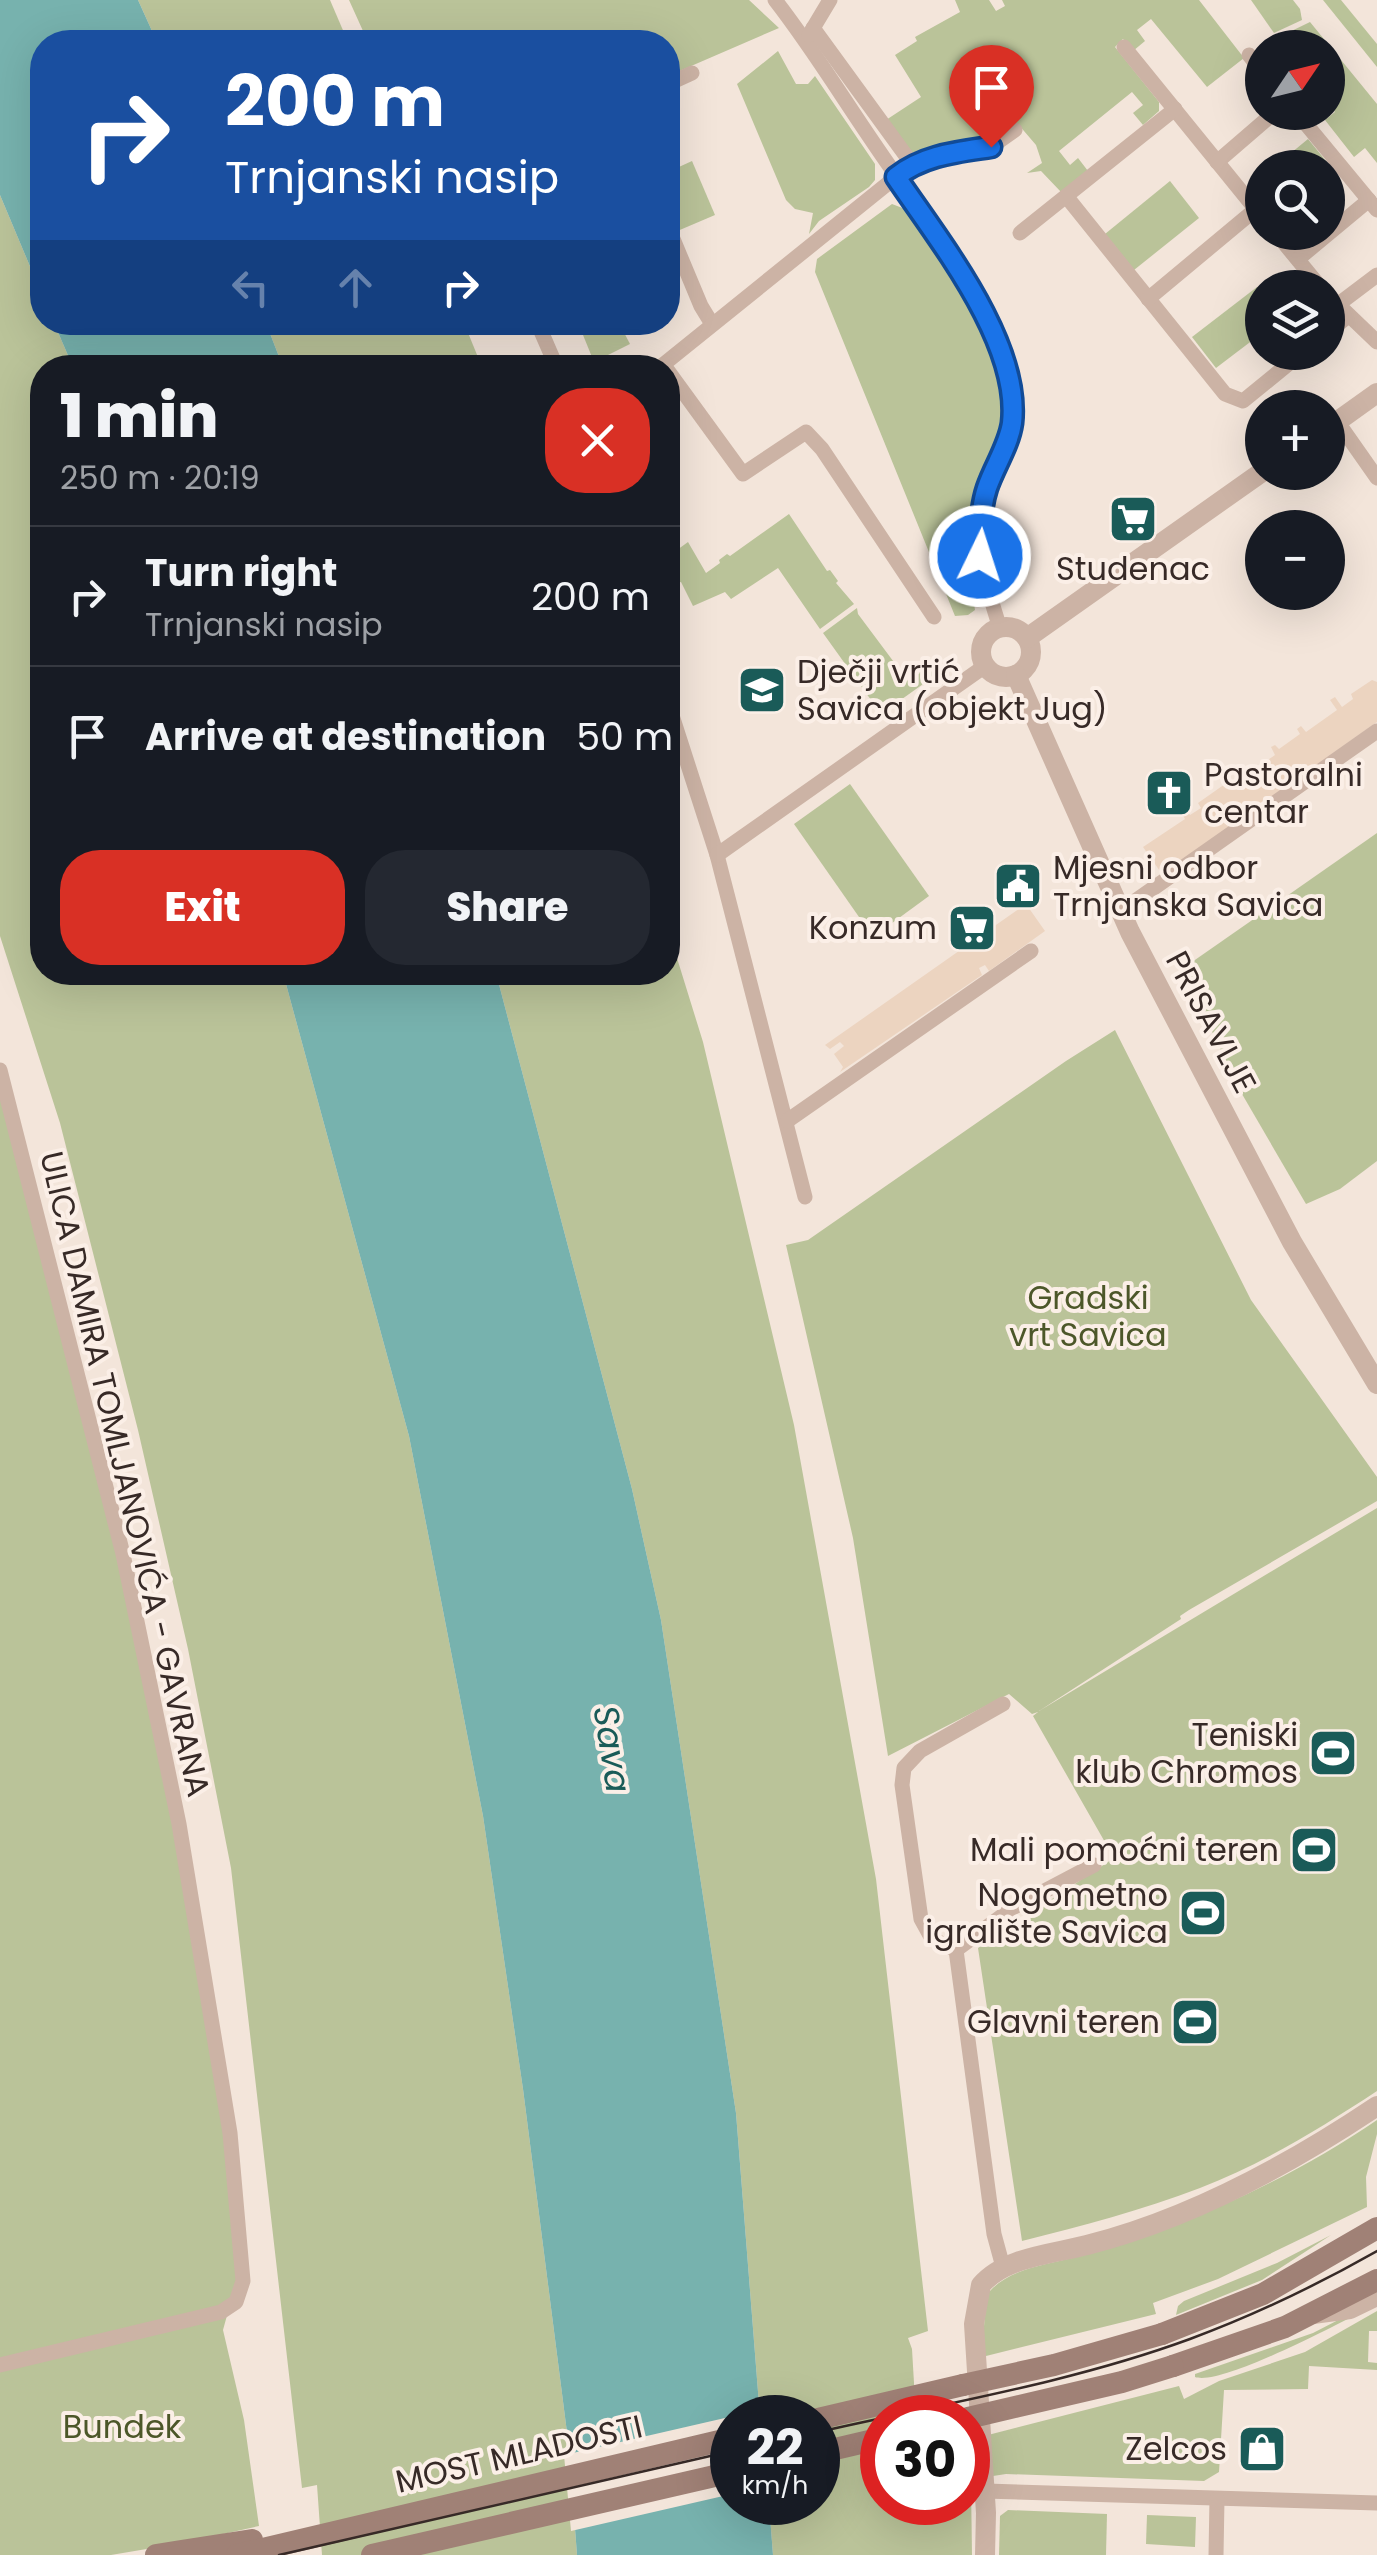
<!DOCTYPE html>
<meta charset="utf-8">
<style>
body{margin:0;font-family:Poppins,sans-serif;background:#242831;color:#f1f3f6;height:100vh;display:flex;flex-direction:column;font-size:38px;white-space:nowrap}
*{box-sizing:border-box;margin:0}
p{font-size:32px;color:#9ea1a6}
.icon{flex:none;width:55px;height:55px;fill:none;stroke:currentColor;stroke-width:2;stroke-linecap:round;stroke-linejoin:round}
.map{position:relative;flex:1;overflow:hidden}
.sheet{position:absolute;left:30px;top:355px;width:650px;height:630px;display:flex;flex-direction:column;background:#171b24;border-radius:40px;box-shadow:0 10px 40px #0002}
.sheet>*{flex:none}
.hud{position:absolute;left:30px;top:30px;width:650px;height:305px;border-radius:40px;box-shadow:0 10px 40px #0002;background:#1a4fa0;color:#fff;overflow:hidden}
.needle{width:65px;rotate:55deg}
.tools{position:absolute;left:1245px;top:30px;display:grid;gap:20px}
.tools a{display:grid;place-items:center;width:100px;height:100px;border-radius:50%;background:#171b24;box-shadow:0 10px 40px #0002;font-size:50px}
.speed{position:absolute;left:710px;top:2395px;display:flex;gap:20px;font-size:50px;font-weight:700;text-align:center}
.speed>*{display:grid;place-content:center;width:130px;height:130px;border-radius:50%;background:#171b24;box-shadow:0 10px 40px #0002;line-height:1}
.speed small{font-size:25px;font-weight:400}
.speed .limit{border:15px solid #d22;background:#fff;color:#111}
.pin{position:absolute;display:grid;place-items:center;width:85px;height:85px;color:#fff;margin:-102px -42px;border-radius:50% 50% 50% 0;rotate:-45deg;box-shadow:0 0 10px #0007}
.pin .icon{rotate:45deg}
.me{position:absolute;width:110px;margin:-55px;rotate:4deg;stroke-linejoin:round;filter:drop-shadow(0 0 8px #0008)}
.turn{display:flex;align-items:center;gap:35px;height:210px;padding:0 30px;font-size:45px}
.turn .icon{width:130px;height:130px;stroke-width:2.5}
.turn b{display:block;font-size:70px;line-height:85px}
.lanes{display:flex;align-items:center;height:95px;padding:0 30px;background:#0003;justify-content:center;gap:50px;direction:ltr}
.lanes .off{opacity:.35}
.round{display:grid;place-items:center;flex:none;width:105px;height:105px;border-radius:40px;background:#242831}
.overview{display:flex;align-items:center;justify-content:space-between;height:170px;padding:0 30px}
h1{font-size:60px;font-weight:800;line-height:75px}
.action{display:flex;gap:20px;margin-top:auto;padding:20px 30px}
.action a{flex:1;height:115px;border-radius:40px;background:#d93025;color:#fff;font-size:40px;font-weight:800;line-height:115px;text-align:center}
.action a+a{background:#242831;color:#f1f3f6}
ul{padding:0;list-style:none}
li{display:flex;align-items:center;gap:30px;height:140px;padding:0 30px;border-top:2px solid #363941}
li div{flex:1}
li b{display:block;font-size:38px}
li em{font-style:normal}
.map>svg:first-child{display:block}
.green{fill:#bac399}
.plaza{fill:#ecd4c0}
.water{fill:#77b2ae}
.pier{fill:#f3e5da}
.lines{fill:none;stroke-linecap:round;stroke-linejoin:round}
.minor{stroke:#ccb3a5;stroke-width:15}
.tertiary{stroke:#ccb3a5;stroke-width:20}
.secondary{stroke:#a08176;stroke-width:22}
.tram{stroke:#372a27;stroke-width:2.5}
.secondary-bridge{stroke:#a08176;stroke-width:22}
.route-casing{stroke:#114b97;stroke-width:25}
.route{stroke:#1a73e8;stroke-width:18}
.labels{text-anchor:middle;stroke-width:8;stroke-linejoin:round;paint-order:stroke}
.poi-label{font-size:32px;fill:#372a27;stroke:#fbefe7;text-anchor:end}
.street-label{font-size:32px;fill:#372a27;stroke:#fbefe7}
.park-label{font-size:32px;fill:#4c5729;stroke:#fbefe7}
.water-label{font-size:35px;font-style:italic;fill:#1a5b58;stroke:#fbefe7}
</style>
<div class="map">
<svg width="1377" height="2555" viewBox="0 0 1377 2555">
<rect width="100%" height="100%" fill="#f3e5da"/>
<g class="green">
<path d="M 138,0 L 330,0 L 348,42 L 157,42 Z"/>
<path d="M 349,0 L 749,0 L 779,28 L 668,76 L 668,42 L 368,42 Z"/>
<path d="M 955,0 L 989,0 L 996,11 L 1005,6 L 1002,0 L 1199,0 L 1244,58 L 1207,87 L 1151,19 L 1137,30 L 1145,41 L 1133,51 L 1123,39 L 1115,47 L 1159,102 L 1159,111 L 1143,125 L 1133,113 L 1143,105 L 1132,92 L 1059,151 L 1070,165 L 1078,158 L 1088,171 L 1061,192 L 1041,171 L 1027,173 L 1042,163 L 1036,145 L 1018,124 L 992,140 L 917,153 L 912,152 L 886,120 L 921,97 L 895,55 L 917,41 L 915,37 L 960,12 Z"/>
<path d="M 1251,0 L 1293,0 L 1300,9 L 1302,20 L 1274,33 Z"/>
<path d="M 1323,0 L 1341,0 L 1377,44 L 1377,67 Z"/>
<path d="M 1310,22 L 1377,104 L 1377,163 L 1365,148 L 1354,157 L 1325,120 L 1335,112 L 1328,103 L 1328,48 L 1282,47 L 1275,39 Z"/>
<path d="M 778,51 L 796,84 L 808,84 L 815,76 L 875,164 L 875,180 L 869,187 L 819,221 L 809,234 L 813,213 L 795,209 L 786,200 L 737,84 Z"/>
<path d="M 1308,139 L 1335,172 L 1328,178 L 1328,168 L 1274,167 Z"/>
<path d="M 692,161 L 715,215 L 668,235 L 668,172 Z"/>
<path d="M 1170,181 L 1199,218 L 1134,270 L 1105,234 Z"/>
<path d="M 0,195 L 42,295 L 42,322 L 54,323 L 73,367 L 42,368 L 42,972 L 283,973 L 409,1436 L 483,1816 L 523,2089 L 569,2448 L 577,2555 L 322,2555 L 317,2485 L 302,2488 L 231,1868 L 188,1649 L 138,1430 L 60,1123 L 0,936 Z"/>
<path d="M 892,204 L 905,209 C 941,262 1008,348 1002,415 C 999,438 985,459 979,480 C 966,521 968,568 975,610 L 968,615 L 955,616 L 815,272 L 817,259 Z"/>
<path d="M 1257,287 L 1262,294 L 1262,333 L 1216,368 L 1192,337 Z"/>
<path d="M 266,323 L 464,323 L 482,367 L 283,367 Z"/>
<path d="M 619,323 L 630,344 L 594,362 L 583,335 Z"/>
<path d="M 789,514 L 827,571 L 830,570 L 838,581 L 836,583 L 854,604 L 820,629 L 778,568 L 731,599 L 725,592 L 693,606 L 681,582 L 668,585 L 668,542 L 677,550 L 688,542 L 706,573 L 720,563 L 719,560 L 727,554 L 730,556 Z"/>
<path d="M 857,608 L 858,614 L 908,681 L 920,673 L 918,668 L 931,658 L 940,672 L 881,714 L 823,633 Z"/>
<path d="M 850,784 L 929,896 L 873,937 L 794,824 Z"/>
<path d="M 1377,833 L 1377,1161 L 1340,1189 L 1306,1204 L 1242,1094 L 1182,969 Z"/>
<path d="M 668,929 L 703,1042 L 794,1425 L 876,1879 L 928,2331 L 908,2338 L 912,2349 L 916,2417 L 882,2418 L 882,2502 L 968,2502 L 968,2486 L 971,2485 L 972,2555 L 773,2555 L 769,2503 L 818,2502 L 818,2418 L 760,2417 L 736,2113 L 661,1620 L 632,1489 L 496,973 L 668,972 Z"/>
<path d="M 1115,1030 L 1251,1300 L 1377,1477 L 1377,1501 L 1189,1610 L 1180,1616 L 1181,1619 L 1039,1711 L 1377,1508 L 1377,2091 C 1322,2127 1263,2164 1200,2188 C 1142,2210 1082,2226 1022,2241 L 978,1948 L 1114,1858 L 1033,1716 L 1038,1712 L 1032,1714 L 1009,1694 L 888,1756 L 853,1538 L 786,1245 L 808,1240 L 1066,1061 Z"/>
<path d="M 0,1085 L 91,1432 L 173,1825 L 221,2093 L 237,2279 L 223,2330 L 244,2420 L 259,2526 C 210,2537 161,2547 111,2555 C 76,2555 36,2555 0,2555 Z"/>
<path d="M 1377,2120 L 1377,2134 L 1366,2177 L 1367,2207 L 1218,2279 L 1153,2303 L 1156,2314 L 982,2357 L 986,2296 C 1005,2269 1045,2265 1076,2257 C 1180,2229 1288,2181 1377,2120 Z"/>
<path d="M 1331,2235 L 1262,2280 L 1176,2315 L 1178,2306 L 1184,2301 L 1277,2263 Z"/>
<path d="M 1377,2300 L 1362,2312 C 1333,2326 1221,2386 1195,2377 L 1195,2374 L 1313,2333 Z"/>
<path d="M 1377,2311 L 1377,2331 L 1369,2331 L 1368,2362 L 1377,2363 L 1377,2370 L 1309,2366 L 1308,2389 L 1224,2390 L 1219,2472 L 1204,2481 L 1006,2474 L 993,2476 L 988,2435 L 1179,2386 L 1184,2399 L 1219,2381 L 1305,2352 Z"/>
<path d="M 1008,2510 L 1107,2514 L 1106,2555 L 999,2555 L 1000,2516 Z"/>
<path d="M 1147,2515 L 1196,2517 L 1195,2547 L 1146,2544 Z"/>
</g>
<g class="plaza">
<path d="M 1372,680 L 1377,682 L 1377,722 L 1162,874 L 1143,847 L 1185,819 L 1181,812 L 1185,809 L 1190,815 L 1201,808 L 1198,803 L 1225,784 L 1229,788 L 1240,780 L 1233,769 L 1237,766 L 1245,776 L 1275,755 L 1271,747 L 1275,745 L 1279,749 L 1300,734 L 1297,729 L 1301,726 L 1306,732 L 1337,710 L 1330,700 L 1335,697 L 1342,707 L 1353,699 L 1351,694 Z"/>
<path d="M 1026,904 L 1045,931 L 989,971 L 985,965 L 979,968 L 982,975 L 840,1072 L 843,1067 L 834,1054 L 844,1046 L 840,1042 L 830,1049 L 825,1045 Z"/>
</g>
<g class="water">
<path d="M 0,0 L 138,0 L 157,42 L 42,42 L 42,295 L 0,195 Z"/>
<path d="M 54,323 L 266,323 L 283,367 L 73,367 Z"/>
<path d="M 283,973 L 496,973 L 632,1489 L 661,1620 L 736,2113 L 760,2417 L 732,2418 L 732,2502 L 769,2503 L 773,2555 L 577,2555 L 569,2448 L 523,2089 L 483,1816 L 409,1436 Z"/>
</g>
<path class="pier" d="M 764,2409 L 765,2418 L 732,2418 L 732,2494 L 571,2531 L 564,2455 Z"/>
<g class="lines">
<g class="minor">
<path d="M 775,0 C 811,46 842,97 875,145 C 920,212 1005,318 1011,399 C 1014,435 994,459 985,493 C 974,540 985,583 1000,628"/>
<path d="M 813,28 L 912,164"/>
<path d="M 809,35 L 830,0"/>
<path d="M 1124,47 L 1262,217"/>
<path d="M 1249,55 L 1262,71"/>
<path d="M 668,84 L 692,73"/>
<path d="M 1296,112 L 1377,210"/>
<path d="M 1217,162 L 1275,112"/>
<path d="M 1066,196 L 1225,394 L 1243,401 L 1303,352"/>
<path d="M 668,227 L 701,306 L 712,324"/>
<path d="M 1275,232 L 1321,288"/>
<path d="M 1020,233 L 1175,109"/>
<path d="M 1298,259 L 1369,200"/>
<path d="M 1328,295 L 1377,342"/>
<path d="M 1148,299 L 1256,209"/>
<path d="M 1336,306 L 1377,275"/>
<path d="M 537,322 L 557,368"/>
<path d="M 1328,332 L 1347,317"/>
<path d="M 659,368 L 912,164 L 950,153 L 991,147 L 1015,130"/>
<path d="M 668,371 L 743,474 L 806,432 L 822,449 L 934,617"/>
<path d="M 1337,421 L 1377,478"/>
<path d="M 668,703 L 717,855 L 805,1197"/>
<path d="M 717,855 L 985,666"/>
<path d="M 1121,911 L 1377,731"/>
<path d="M 0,1070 L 123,1554 L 179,1824 L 230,2133 L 243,2281 L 236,2302 L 221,2312 L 0,2365"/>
<path d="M 787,1121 L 1031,951"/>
<path d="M 956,1950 L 932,1939 L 921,1919 L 902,1785 L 904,1768 L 920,1751 L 1003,1704"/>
<path d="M 1003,2267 L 994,2234 L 956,1950 L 1014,1907 L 1094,1865"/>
<path d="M 985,2491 L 1377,2503"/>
<path d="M 1216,2555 L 1217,2499"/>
</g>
<g class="tertiary">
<path d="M 1328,428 L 1377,393"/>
<circle cx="1006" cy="652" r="25"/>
<path d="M 1027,638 L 1262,472"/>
<path d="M 1016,675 L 1130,932 L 1292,1242 L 1377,1384"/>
<path d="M 1313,2314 L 1350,2309 L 1377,2296"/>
<path d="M 985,2555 L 986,2513 L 974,2324 L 981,2285 C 1005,2257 1052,2254 1087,2245 C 1190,2219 1289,2165 1377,2106"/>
</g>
<g class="secondary">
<path d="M 1162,2334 L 1263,2294 L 1377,2228"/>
<path d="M 1173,2366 L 1285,2327 L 1377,2280"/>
<path d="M 818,2419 L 963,2385"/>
<path d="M 818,2453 L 882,2438"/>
<path d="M 156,2555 L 252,2540"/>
<path d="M 237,2555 L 732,2438"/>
<path d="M 372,2555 L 732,2472"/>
</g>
<g class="tram">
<path d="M 818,2432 C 941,2404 1070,2383 1190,2339 C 1255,2315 1317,2285 1377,2251"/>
<path d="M 279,2555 L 732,2451"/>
</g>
<g class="secondary-bridge">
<path d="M 963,2385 L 1054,2365 L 1162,2334"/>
<path d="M 968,2418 L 1122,2382 L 1173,2366"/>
</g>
</g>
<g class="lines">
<g class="route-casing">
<path id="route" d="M 980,556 C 980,534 980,509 987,488 C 994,467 1009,445 1012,423 C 1021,342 939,241 896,177 C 923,155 958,152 991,147"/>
</g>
<use href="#route" class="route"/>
</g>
<defs>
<g id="supermarket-square" transform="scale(2.5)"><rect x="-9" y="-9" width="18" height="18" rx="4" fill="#1a5b58" stroke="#fbefe7"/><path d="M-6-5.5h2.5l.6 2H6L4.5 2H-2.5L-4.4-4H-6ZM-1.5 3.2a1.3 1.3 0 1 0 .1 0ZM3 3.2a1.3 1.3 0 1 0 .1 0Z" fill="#fff"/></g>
<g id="school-square" transform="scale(2.5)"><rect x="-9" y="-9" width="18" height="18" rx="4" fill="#1a5b58" stroke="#fbefe7"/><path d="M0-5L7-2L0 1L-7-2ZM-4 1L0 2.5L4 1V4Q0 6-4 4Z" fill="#fff"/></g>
<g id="church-square" transform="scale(2.5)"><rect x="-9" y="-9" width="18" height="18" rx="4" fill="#1a5b58" stroke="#fbefe7"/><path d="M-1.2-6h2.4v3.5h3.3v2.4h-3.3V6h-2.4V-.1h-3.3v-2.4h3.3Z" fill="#fff"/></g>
<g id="civic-square" transform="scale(2.5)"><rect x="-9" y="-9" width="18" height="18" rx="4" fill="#1a5b58" stroke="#fbefe7"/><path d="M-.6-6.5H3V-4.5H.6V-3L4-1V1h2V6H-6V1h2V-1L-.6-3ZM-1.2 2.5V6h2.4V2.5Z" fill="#fff"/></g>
<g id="stadium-square" transform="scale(2.5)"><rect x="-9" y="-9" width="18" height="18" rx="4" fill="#1a5b58" stroke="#fbefe7"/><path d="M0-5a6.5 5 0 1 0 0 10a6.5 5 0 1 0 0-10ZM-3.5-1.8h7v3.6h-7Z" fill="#fff"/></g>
<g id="shop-square" transform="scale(2.5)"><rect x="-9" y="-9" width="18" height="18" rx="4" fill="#1a5b58" stroke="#fbefe7"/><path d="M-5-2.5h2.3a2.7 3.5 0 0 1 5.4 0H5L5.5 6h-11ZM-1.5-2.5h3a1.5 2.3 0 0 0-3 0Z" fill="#fff"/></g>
</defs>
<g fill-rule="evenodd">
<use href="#supermarket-square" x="1133" y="519"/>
<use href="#school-square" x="762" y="690"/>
<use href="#church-square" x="1169" y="793"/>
<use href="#civic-square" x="1018" y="886"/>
<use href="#supermarket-square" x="972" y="928"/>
<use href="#stadium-square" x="1333" y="1753"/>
<use href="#stadium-square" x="1314" y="1850"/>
<use href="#stadium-square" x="1203" y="1913"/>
<use href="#stadium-square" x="1195" y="2022"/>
<use href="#shop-square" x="1262" y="2449"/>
</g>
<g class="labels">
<g class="poi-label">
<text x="1133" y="580" text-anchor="middle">Studenac</text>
<text x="797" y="683" text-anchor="start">Dječji vrtić<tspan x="797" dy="37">Savica (objekt Jug)</tspan></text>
<text x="1204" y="786" text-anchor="start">Pastoralni<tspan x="1204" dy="37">centar</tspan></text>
<text x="1053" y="879" text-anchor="start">Mjesni odbor<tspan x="1053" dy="37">Trnjanska Savica</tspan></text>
<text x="937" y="939">Konzum</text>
<text x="1298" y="1746">Teniski<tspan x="1298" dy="37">klub Chromos</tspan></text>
<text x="1279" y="1861">Mali pomoćni teren</text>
<text x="1168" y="1906">Nogometno<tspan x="1168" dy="37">igralište Savica</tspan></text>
<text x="1160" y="2033">Glavni teren</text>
<text x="1227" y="2460">Zelcos</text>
</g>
<g class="street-label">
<text transform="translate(1211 1022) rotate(62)" y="11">PRISAVLJE</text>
<text transform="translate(125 1474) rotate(77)" y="11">ULICA DAMIRA TOMLJANOVIĆA - GAVRANA</text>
<text transform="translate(519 2454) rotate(-13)" y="11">MOST MLADOSTI</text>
</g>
<g class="park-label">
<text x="1088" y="1309">Gradski<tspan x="1088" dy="37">vrt Savica</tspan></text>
<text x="122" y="2438">Bundek</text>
</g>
<g class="water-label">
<text transform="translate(612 1749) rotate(81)" y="12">Sava</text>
</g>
</g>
</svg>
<div class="tools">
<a><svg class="needle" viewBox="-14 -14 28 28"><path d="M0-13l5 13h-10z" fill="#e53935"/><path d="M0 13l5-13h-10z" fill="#9ea1a6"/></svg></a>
<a><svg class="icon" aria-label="search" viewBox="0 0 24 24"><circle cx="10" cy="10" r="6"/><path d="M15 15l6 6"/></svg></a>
<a><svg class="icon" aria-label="layers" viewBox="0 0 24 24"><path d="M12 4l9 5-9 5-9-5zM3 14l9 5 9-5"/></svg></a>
<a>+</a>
<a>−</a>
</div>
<div class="speed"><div>22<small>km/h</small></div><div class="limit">30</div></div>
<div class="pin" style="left:991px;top:147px;background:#d93025"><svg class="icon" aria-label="arrive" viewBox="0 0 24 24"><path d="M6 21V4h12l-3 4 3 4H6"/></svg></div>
<svg class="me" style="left:980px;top:556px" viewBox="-20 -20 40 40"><circle r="17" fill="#1a73e8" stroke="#fff" stroke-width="3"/><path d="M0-11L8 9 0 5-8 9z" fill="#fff"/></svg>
<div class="hud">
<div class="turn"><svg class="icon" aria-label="right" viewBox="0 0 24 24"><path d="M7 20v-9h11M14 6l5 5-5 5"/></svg><div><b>200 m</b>Trnjanski nasip</div></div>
<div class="lanes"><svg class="icon off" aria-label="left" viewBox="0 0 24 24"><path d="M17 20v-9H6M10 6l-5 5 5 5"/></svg><svg class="icon off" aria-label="ahead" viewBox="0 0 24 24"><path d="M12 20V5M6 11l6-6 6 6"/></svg><svg class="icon" aria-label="right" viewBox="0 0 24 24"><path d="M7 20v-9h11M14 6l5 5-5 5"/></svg></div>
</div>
<section class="sheet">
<div class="overview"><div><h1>1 min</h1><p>250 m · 20:19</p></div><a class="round" style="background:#d93025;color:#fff"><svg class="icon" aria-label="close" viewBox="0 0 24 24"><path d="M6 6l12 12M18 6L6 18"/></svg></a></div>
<ul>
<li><svg class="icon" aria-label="right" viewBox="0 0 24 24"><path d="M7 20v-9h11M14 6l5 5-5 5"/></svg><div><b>Turn right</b><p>Trnjanski nasip</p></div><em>200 m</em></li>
<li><svg class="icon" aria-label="arrive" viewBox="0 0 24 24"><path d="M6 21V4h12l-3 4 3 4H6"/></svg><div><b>Arrive at destination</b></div><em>50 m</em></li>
</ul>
<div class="action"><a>Exit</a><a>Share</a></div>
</section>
</div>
